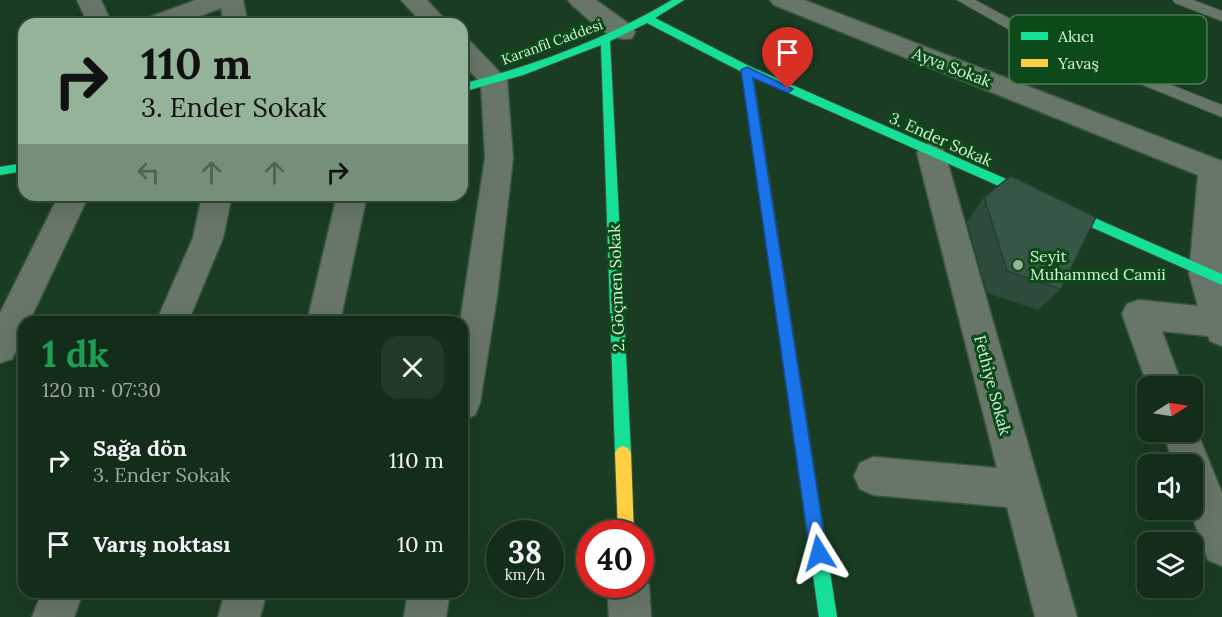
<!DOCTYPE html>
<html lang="tr">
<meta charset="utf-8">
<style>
body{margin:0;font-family:Lora,serif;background:#213927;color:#f1f3f6;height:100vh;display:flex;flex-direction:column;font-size:22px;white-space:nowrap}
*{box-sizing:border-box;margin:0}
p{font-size:20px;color:#9da8a2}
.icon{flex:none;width:33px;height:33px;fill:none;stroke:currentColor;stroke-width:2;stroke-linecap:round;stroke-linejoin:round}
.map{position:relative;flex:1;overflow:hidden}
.sheet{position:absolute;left:18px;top:316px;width:450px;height:282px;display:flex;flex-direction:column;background:#142d1a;border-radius:18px;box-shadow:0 6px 24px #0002,0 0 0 2px #334939}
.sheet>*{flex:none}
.guide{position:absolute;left:18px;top:18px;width:450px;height:183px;border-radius:18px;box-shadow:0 6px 24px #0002,0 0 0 2px #334939;background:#94b398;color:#111;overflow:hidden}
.needle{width:39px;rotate:78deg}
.tools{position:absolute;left:1137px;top:376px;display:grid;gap:12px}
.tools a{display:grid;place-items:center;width:66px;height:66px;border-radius:12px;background:#142d1a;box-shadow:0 6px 24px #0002,0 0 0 2px #334939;font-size:30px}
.speed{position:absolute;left:486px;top:520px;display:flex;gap:12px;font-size:30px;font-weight:700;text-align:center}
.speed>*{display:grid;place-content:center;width:78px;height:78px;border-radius:50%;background:#142d1a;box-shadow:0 6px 24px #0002,0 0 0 2px #334939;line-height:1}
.speed small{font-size:15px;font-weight:400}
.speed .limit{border:9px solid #d22;background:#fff;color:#111}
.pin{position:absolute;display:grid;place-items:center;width:51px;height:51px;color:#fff;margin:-62px -26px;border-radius:50% 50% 50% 0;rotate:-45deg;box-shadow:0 0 6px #0007}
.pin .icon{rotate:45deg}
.me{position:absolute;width:66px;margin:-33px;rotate:352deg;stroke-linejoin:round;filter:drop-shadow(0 0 4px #0008)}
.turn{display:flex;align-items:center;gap:21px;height:126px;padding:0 24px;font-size:27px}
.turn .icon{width:78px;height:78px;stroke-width:2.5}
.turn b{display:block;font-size:42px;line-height:51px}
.lanes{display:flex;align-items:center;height:57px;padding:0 24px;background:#0003;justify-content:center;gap:30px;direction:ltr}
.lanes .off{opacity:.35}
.round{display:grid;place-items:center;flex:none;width:63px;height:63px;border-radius:18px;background:#213927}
.summary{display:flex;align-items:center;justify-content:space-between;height:102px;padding:0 24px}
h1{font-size:36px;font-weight:800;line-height:45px;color:#1e9e55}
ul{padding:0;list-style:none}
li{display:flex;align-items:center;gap:18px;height:84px;padding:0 24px}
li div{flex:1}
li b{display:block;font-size:22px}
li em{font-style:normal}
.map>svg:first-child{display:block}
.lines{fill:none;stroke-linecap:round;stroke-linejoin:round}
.lane-casing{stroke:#3a5741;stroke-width:2}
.street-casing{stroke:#3a5741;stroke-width:3}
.fast-casing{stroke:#3a5741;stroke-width:2}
.slow-casing{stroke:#3a5741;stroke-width:2}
.lane{fill:#677669;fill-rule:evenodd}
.street{fill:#677669;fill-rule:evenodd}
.fast{fill:#16e098;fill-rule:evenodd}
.slow{fill:#ffcf43;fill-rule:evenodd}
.wall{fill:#2e4b3c}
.building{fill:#365746;stroke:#263d31;stroke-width:1.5}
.route{fill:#1a73e8;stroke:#114b97;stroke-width:1.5}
.poi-dot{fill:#94b398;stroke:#0c4a1a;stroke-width:2}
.labels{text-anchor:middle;stroke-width:6;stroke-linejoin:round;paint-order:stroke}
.far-street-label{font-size:14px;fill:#d5f3d7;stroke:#0c4a1a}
.street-label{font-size:16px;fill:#d5f3d7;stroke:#0c4a1a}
.poi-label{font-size:16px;fill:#d5f3d7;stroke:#0c4a1a;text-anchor:start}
.key{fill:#0c4a1a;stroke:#487d53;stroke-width:1.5}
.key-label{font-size:16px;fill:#d5f3d7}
</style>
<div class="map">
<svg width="1222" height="617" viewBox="0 0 1222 617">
<rect width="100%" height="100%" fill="#1a3c22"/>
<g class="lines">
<g class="lane-casing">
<g id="lane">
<path d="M 957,0 L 975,0 L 1027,28 L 1222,105 L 1222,117 L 1017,34 Z"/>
<path d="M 1173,0 L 1193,0 L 1222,11 L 1222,21 L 1175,3 Z"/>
</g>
</g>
<g class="street-casing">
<g id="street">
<path d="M 77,0 L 101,0 L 112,24 L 88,24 Z"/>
<path d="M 196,0 L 243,0 L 248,24 L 224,24 L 221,8 L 179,24 L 144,24 L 147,18 Z"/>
<path d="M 401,0 L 427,0 L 449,24 L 423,24 Z"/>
<path d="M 568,0 L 596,0 L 632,26 L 635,32 L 632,38 C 610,44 588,18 572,5 Z"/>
<path d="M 770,0 L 804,0 L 1222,161 L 1222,346 L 1210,341 L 1208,336 L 1162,331 L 1183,387 L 1148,387 L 1122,314 L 1127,304 L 1139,300 L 1198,306 L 1189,274 L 1198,175 L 774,5 Z"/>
<path d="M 462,40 L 471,42 L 507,80 L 513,158 L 497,296 L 480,403 L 475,415 L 462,420 L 462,322 L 460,322 L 485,158 L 481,83 L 462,63 Z"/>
<path d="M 931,142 L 941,146 L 945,153 L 1077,617 L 1035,617 L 1007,507 L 873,495 L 860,489 L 854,476 L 860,463 L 873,457 L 997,468 L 917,153 L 921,146 Z"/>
<path d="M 59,195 L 89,195 L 29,322 L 24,322 L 24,333 L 12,359 L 0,363 L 0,313 Z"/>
<path d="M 202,195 L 232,195 L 223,238 L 188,322 L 156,322 L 193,238 Z"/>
<path d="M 337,195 L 367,195 L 340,322 L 307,322 Z"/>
<path d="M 1192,419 L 1222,493 L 1222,566 L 1208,560 L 1190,510 L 1192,510 L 1192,465 L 1174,465 L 1163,432 L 1192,432 Z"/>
<path d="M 640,570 L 649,585 L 651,617 L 609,617 L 607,585 L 640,585 Z"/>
<path d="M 42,592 L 83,592 L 74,617 L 32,617 Z"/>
<path d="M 225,592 L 267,592 L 260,617 L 218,617 Z"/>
<path d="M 408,592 L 450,592 L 446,617 L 404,617 Z"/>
</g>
</g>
<g class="fast-casing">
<g id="fast">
<path d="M 672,0 L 684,0 L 655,18 L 751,67 L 1222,274 L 1222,285 L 753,77 L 837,617 L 819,617 L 742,72 L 647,23 L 610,41 L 631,453 L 628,458 L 623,460 L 618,458 L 615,453 L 601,45 L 523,75 L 462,92 L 462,84 C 536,65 606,39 672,0 Z"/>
<path d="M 24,163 L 24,171 L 0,175 L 0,167 Z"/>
</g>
</g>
<g class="slow-casing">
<path id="slow" d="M 623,446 L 628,448 L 631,453 L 634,534 L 618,534 L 615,453 L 618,448 Z"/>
</g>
<use href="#lane" class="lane"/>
<use href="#street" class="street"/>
<use href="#fast" class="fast"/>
<use href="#slow" class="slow"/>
</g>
<path class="wall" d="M 984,197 L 1061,289 L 1038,310 L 987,293 L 967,222 Z"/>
<path class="building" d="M 1011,176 L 1096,217 L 1061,289 L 1007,271 L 984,197 Z"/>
<path class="route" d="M 747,67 L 793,89 L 788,93 L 753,78 L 827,553 L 824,559 L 819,561 L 813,559 L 810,553 L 741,70 Z"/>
<circle class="poi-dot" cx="1018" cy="265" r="6"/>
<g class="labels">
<g class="far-street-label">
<text transform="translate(552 42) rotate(-20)" y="5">Karanfil Caddesi</text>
</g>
<g class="street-label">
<text transform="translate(952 67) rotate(21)" y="6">Ayva Sokak</text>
<text transform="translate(941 139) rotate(24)" y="6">3. Ender Sokak</text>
<text transform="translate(616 288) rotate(-92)" y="6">2. Göçmen Sokak</text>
<text transform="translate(993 385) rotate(75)" y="6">Fethiye Sokak</text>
</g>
<g class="poi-label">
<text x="1030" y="262">Seyit<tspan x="1030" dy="18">Muhammed Camii</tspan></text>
</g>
</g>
<rect x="1009" y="15" width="198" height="69" rx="9" class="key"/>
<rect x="1021" y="32" width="27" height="8" fill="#16e098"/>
<rect x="1021" y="59" width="27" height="8" fill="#ffcf43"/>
<g class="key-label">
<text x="1058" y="42">Akıcı</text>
<text x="1058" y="69">Yavaş</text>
</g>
</svg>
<div class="tools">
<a><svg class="needle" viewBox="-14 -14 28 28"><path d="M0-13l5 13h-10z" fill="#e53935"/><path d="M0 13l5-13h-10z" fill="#9da8a2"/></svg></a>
<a><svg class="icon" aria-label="sound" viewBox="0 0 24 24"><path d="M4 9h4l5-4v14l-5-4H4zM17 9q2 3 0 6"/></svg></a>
<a><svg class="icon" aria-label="layers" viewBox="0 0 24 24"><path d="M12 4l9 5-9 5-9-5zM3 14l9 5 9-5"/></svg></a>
</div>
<div class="speed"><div>38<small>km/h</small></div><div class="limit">40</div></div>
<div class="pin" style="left:788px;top:89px;background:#d93025"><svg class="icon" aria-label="arrive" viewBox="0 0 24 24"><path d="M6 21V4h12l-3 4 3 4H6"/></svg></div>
<svg class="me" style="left:819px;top:553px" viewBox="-20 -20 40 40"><path d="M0-17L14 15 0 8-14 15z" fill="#1a73e8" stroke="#fff" stroke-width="4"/></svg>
<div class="guide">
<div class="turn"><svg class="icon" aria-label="right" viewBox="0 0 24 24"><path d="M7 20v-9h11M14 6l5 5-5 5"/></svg><div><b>110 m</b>3. Ender Sokak</div></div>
<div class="lanes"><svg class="icon off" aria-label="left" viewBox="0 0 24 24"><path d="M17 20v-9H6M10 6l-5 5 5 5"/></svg><svg class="icon off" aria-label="ahead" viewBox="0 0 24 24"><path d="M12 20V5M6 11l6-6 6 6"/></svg><svg class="icon off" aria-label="ahead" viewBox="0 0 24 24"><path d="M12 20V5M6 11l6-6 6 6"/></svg><svg class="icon" aria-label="right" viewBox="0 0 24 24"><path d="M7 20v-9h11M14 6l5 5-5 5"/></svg></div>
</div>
<section class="sheet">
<div class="summary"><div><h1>1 dk</h1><p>120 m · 07:30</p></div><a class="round"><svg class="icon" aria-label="close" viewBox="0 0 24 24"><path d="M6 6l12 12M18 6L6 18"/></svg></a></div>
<ul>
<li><svg class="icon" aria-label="right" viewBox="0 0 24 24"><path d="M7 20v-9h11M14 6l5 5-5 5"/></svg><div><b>Sağa dön</b><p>3. Ender Sokak</p></div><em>110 m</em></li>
<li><svg class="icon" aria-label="arrive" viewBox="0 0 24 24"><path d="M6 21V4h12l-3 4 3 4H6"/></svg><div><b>Varış noktası</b></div><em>10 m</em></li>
</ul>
</section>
</div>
